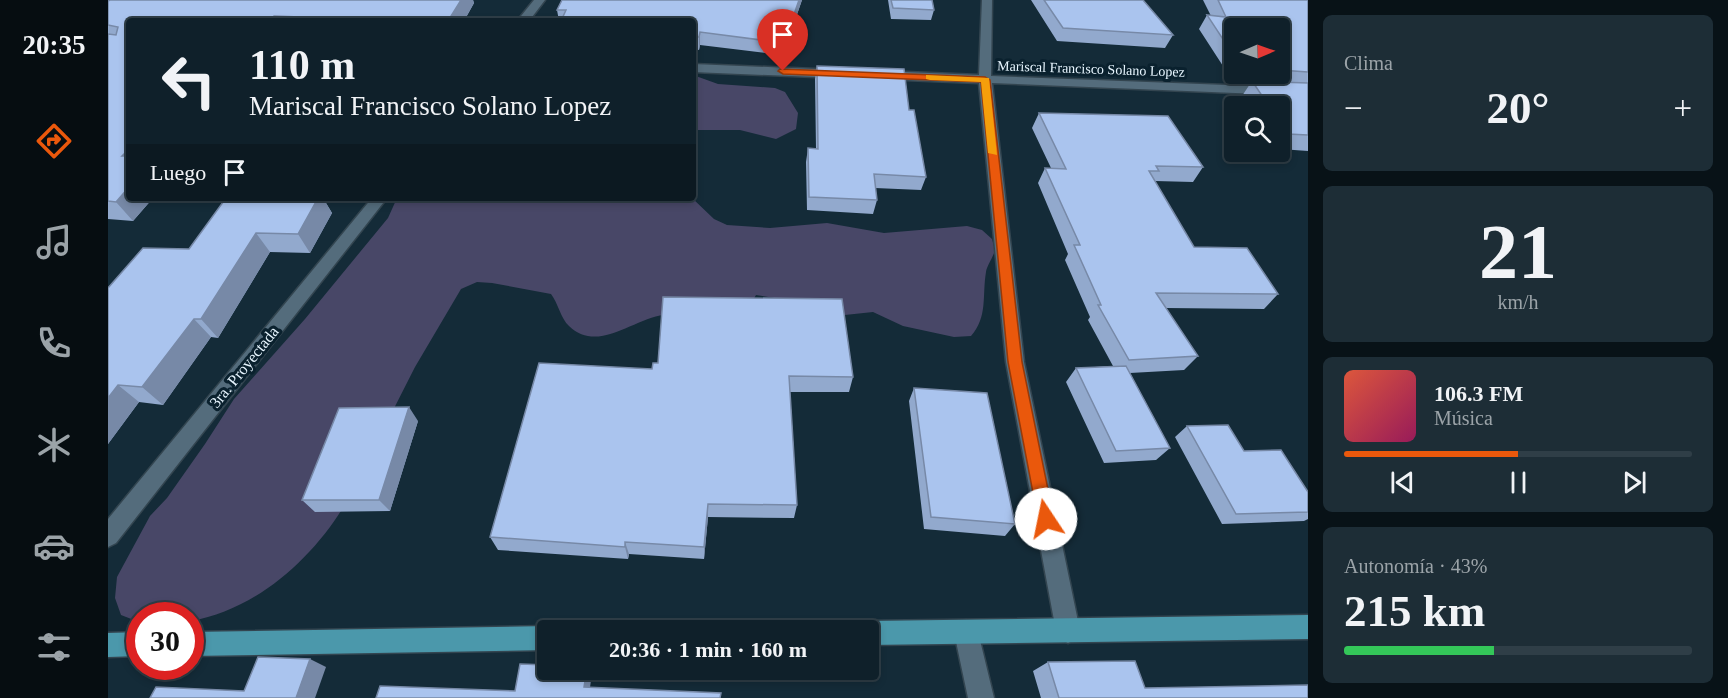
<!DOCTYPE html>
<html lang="es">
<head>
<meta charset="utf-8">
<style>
	body { margin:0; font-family:Georgia,serif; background:#1d2d36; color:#f1f3f6; height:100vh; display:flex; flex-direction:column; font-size:22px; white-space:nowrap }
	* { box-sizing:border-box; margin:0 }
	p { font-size:20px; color:#9ba3a8 }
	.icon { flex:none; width:33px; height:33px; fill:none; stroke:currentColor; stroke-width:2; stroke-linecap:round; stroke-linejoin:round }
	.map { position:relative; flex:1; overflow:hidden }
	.panel { display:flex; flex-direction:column; gap:15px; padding:15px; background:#081217; width:420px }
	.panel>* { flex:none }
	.top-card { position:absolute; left:18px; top:18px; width:570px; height:183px; border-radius:6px; box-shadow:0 3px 9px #0003,0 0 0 2px #2f3e47; background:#0f202a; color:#f1f3f6; overflow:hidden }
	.needle { width:39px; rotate:88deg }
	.controls { position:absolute; left:1116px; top:18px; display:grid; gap:12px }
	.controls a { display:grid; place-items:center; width:66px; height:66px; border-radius:6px; background:#0f202a; box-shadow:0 3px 9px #0003,0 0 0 2px #2f3e47; font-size:30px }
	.speed { position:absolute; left:18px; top:602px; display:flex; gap:12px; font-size:30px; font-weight:700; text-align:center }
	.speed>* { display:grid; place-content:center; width:78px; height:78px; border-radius:50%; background:#0f202a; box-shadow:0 3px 9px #0003,0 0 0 2px #2f3e47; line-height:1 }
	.speed .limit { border:9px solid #d22; background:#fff; color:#111 }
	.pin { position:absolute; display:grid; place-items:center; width:51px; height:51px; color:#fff; margin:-62px -26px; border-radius:50% 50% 50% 0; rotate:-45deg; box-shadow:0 0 6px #0007 }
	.pin .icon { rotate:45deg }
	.me { position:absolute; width:66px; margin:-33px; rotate:349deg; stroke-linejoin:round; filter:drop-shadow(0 0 4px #0008) }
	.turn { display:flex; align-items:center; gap:21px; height:126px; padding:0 24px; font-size:27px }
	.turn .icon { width:78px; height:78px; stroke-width:2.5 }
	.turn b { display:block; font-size:42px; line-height:51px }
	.then { display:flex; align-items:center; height:57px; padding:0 24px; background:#0003; gap:12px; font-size:22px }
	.big { font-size:45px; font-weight:700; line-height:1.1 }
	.panel .widget { flex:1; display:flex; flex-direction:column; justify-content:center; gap:9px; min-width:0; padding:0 21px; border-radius:9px; background:#1d2d36 }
	.panel .dial { align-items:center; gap:0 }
	.dial b { font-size:78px; line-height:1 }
	.song { display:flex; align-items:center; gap:18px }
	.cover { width:72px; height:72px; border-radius:9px; background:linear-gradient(135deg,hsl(10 70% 55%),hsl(330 70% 35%)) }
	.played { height:6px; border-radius:3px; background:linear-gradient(90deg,#ea580c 50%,#2f3e47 50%) }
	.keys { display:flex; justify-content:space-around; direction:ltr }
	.heat { display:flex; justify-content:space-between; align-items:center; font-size:33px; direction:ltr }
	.charge { height:9px; border-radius:4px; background:linear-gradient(90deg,#34c759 43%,#2f3e47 0) }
	.trip { position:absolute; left:429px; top:620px; width:342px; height:60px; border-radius:6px; background:#0f202a; box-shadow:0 3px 9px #0003,0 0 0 2px #2f3e47; font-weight:700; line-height:60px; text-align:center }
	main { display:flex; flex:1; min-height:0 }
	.tabs { display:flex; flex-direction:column; width:108px; justify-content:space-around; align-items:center; background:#060d11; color:#9ba3a8 }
	.tabs .icon { width:42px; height:42px }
	.tabs .active { color:#ea580c }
	.tabs b { font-size:27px; color:#f1f3f6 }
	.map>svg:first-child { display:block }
</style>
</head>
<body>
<main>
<nav class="tabs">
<b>20:35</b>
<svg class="icon active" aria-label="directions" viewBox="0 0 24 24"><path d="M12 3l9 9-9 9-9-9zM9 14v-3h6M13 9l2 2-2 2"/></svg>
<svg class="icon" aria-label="music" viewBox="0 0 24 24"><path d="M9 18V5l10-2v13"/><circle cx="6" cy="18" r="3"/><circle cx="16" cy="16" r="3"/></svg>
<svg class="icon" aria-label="phone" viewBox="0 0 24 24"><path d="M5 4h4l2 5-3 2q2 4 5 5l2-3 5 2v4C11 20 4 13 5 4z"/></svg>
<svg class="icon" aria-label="climate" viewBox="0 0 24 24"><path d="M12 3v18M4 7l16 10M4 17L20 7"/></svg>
<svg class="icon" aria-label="car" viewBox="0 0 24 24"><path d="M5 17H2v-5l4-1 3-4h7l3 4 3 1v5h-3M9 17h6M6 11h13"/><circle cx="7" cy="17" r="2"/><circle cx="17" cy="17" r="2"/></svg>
<svg class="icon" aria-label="filters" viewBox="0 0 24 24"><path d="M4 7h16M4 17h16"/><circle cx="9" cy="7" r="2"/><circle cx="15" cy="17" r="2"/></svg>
</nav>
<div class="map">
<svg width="1200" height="698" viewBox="0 0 1200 698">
	<rect width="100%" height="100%" fill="#142b38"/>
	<path fill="#484767" d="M585 75 610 84 667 88 677 92 690 113 688 129 668 139 632 130H585Z
		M289 198H584L606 219 619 225 662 228 719 223 776 233 859 226 874 230 884 239 887 250C885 258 879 265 878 272 874 296 880 317 863 336L846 337 795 326 765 312 718 317 691 302 648 295 635 318C609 316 582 312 556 315 526 318 490 354 461 326 453 319 450 303 443 294L384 283 369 282 353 289 307 367 239 501C206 558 148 610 83 621L82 615H32L31 622 13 615 7 598 9 577 42 516 59 498 97 444 126 399 197 319 280 218Z"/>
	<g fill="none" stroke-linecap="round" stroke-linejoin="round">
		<defs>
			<path id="minor" d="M426 0H437L421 21H409Z
				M874 0H884L883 76 1200 88V96L884 83 916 362 972 631 968 639 960 643 952 639 948 631 898 362 871 83 773 79 767 75 773 71 871 75Z
				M585 64 731 70 737 74 731 78 585 72Z
				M264 198H279L8 543 0 547V519Z
				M858 620 866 624 870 632 886 698H860L846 632 850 624Z"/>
			<path id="major" d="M1200 615V639L760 645V630H749L752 625 760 621Z
				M440 626 449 630H440V650L82 656V632Z
				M32 632V656L0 657V633Z"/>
		</defs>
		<use href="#minor" stroke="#334550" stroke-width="3"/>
		<use href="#major" stroke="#334550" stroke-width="3"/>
		<use href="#minor" fill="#546c7c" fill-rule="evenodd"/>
		<use href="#major" fill="#4b98ab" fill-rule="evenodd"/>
	</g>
	<path fill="#92a9cd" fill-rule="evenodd" d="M0 0H365L366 3 356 21H21V198H45L25 221 0 219Z
		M694 0 675 55 592 45 591 50 585 49V21H451L449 10Z
		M780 0H824L826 10 823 20 783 19Z
		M923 0H1035L1065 35 1057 48 949 41Z
		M1095 0H1200V151L1172 149V106H1141L1134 96 1142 84 1126 83 1091 29 1099 15 1103 16ZM1126 28H1172V74H1126Z
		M709 66 801 110 818 177 813 190 767 188 769 200 765 214 699 210 698 162 700 148 708 149 707 79Z
		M931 113 1095 167 1085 182 1047 181 1086 247 1170 294 1156 309 1058 308 1090 356 1076 370 1022 373 1062 448 1048 460 996 463 958 382 968 368 1005 366 980 320 982 317 957 260 960 254 930 183 937 168H943L924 128Z
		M118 198H215L224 213 202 253 162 252 110 338 103 337 55 405 31 402 0 444V288L81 249Z
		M550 363 745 377 741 392H682L689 505 686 518 600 517 596 559 521 554 520 559 390 550 382 537Z
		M806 388 907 524 897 536 816 529 801 401Z
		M310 421 282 511 207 512 194 500Z
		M1079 426 1136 451 1200 492V519L1196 521 1114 524 1067 437Z
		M940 662 1037 688 1200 698H933L925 671Z"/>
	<path fill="#7789a7" d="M353 0H365L366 3 356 21H340Z
		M691 0H694L675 55 676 43Z
		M166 16 169 21H162Z
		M592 32V45L591 50V37Z
		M21 149V164L14 156Z
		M21 187V198H45L25 221 8 202Z
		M210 198H215L224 213 202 253 190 234Z
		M148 233 162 252 110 338 93 319Z
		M86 319 103 337 55 405 34 387Z
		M10 385 31 402 0 444V398Z
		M301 407 310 421 282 511 271 500Z
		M600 504V517L596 559V547Z
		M517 542 521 554 520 559 517 547Z
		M202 659 218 667 207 698H188Z
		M479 669H481L484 674 481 694 476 687Z"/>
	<path fill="#aac4ee" stroke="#7789a7" stroke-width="1.5" d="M2 0H353L340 21H270L271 20 166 16 162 21H21V149L14 156H21V187L8 202 0 201V34L8 35 10 27 0 25V1Z
		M454 0H691L676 43 592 32 591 37H585V21H453L458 10H449Z
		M783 0H824L826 10 785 8Z
		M936 0H1035L1065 35 955 28Z
		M1110 0H1200V72L1172 70V28H1126V56L1099 15 1118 17Z
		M709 66 796 69 801 110H806L818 177 766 174 769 200 701 197 700 148 710 149Z
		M1144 81 1200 83V135L1180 134 1172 121V106H1161Z
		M931 113 1060 116 1095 167 1048 166 1051 171H1041L1086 247 1139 248 1170 294 1048 293 1090 356 1021 360 990 305H993L966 245H972L937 168 958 169Z
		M118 198H210L190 234 148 233 93 319H86L34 387 10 385 0 398V288L35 248 81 249Z
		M555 297 734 299 745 377 681 376 689 505 600 504 596 547 517 542V547L382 537 431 363 544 369 545 363H550Z
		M1018 366 1062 448 1008 451 968 368Z
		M806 388 879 393 907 524 823 517Z
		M301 407 271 500H194L231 408Z
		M1120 425 1136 451 1173 450 1200 492V512L1128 514 1079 426Z
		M150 657 202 659 188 698H42L48 687 136 691Z
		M1027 661 1037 688 1200 685V698H951L940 662Z
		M412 664 440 665V669H479L476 687 613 693 612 698H268L272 686 407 691Z"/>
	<path fill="#ea580c" stroke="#983908" stroke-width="1.5" d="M672 69 877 77 882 80 914 362 946 519 944 524 938 526 932 524 930 519 900 362 873 82 675 74 670 71Z"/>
	<path fill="#f59e0b" d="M818 75 881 78 889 155 880 153 873 82 822 80 818 79Z"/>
	<g text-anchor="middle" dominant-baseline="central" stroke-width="6" stroke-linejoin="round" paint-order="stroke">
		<g font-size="14" fill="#e7f5fe" stroke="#0a212e">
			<text transform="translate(983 69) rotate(2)">Mariscal Francisco Solano Lopez</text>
		</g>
		<g font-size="16" fill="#e7f5fe" stroke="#0a212e">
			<text transform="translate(136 367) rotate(-51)">3ra. Proyectada</text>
		</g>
	</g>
</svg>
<div class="controls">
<a><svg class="needle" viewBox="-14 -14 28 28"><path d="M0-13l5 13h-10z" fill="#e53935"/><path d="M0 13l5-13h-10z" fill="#9ba3a8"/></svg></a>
<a><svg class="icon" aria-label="search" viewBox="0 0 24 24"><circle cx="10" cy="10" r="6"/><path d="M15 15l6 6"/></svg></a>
</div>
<div class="speed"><div class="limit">30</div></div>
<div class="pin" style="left:675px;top:71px;background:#d93025"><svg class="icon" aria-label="arrive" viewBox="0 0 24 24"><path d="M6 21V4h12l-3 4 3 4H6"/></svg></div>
<svg class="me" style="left:938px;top:519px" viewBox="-20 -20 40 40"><circle r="19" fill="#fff"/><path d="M0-13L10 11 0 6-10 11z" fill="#ea580c"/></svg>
<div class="trip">20:36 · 1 min · 160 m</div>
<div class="top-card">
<div class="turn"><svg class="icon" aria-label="left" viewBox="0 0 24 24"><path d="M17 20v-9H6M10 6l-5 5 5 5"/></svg><div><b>110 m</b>Mariscal Francisco Solano Lopez</div></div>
<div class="then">Luego<svg class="icon" aria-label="arrive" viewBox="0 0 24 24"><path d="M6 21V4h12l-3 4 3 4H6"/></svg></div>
</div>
</div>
<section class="panel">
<div class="widget"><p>Clima</p>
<div class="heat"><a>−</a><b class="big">20°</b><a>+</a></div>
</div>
<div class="widget dial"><b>21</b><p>km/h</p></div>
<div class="widget">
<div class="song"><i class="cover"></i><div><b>106.3 FM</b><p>Música</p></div></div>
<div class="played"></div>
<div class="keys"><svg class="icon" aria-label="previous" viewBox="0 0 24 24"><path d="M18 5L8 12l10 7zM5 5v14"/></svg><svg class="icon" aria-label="pause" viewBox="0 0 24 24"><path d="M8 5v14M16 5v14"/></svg><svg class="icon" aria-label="next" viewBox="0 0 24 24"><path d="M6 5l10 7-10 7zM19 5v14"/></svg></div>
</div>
<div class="widget"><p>Autonomía · 43%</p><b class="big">215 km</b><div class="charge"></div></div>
</section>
</main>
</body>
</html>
